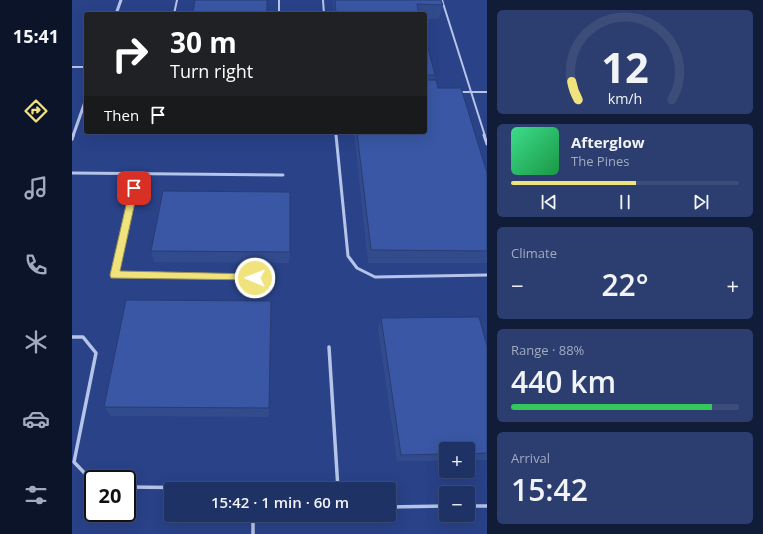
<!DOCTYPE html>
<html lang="en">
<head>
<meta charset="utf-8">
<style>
	body { margin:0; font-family:"Open Sans",sans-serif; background:#2c3e6f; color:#f1f3f6; height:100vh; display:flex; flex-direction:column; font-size:15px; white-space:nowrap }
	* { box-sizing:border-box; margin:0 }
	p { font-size:13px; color:#a1aabf }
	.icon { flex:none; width:22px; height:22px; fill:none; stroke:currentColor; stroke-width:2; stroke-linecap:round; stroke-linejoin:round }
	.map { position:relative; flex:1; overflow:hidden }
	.panel { display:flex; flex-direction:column; gap:10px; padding:10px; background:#111c38; width:276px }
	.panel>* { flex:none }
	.guide { position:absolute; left:12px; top:12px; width:343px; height:122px; border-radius:4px; box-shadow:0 4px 16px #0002,0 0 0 1px #3c4d7a; background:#202124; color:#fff; overflow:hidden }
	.fabs { position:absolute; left:367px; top:442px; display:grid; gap:8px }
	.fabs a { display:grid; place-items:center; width:36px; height:36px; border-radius:4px; background:#1f3266; box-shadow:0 4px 16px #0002,0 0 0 1px #3c4d7a; font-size:20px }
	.speed { position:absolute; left:12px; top:470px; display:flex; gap:8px; font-size:20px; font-weight:700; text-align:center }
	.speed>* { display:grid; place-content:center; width:52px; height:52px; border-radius:50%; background:#1f3266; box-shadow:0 4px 16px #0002,0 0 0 1px #3c4d7a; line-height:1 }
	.speed .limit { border:2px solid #111; border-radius:6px; background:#fff; color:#111 }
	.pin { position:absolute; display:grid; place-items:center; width:34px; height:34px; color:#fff; margin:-17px; border-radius:8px; box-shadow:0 2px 6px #0006 }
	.me { position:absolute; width:44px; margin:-22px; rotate:271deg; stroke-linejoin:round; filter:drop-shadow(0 0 3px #0008) }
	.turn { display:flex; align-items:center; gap:14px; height:84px; padding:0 20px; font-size:18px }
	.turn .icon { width:52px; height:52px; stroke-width:2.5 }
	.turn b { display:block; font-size:28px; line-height:34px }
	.then { display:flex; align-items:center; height:38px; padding:0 20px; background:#0003; gap:8px; font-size:15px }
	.big { font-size:30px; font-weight:600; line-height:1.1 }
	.panel .widget { flex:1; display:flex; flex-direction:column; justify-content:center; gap:6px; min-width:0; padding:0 14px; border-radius:6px; background:#2c3e6f }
	.panel .dial { align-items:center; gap:0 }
	.dial svg { height:104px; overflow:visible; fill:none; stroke:#3c4d7a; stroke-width:7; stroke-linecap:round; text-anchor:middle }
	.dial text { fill:#f1f3f6; stroke:none }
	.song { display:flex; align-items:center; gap:12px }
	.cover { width:48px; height:48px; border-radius:6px; background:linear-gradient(135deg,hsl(150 70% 55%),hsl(140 70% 35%)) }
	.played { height:4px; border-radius:2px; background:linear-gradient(90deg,#f0e27c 55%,#3c4d7a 55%) }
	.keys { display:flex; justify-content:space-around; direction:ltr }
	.heat { display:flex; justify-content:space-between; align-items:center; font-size:22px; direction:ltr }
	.charge { height:6px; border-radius:3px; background:linear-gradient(90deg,#34c759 88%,#3c4d7a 0) }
	.trip { position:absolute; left:92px; top:482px; width:232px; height:40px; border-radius:4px; background:#1f3266; box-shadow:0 4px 16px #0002,0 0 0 1px #3c4d7a; font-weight:600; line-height:40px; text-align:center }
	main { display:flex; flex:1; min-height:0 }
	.menu { display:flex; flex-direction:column; width:72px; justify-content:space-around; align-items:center; background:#0c1429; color:#a1aabf }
	.menu .icon { width:28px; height:28px }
	.menu .active { color:#f0e27c }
	.menu b { font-size:18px; color:#f1f3f6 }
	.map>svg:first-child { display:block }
</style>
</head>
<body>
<main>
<nav class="menu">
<b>15:41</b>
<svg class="icon active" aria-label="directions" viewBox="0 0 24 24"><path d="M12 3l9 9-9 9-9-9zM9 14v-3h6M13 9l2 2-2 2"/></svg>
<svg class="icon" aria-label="music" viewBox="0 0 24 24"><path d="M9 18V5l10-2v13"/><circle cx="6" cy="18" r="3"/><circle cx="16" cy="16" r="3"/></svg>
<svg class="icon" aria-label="phone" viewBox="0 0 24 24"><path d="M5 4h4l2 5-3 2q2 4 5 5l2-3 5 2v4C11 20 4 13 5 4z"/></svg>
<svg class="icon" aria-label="climate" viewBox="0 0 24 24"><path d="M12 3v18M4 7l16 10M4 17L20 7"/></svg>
<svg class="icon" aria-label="car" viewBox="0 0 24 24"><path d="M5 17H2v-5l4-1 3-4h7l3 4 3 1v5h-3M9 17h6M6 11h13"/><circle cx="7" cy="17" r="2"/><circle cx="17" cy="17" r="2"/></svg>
<svg class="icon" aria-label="filters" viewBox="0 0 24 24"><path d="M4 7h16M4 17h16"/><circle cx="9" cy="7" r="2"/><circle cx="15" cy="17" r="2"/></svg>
</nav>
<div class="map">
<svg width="415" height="534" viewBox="0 0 415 534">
	<rect width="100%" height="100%" fill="#294288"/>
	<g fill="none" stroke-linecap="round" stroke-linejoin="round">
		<path stroke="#b5c4e8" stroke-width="2" d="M207 0V14
			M251 0 252 14
			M370 0 413 136
			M102 14 105 0
			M0 67H14
			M387 92H415
			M264 132V136"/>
		<path stroke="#b5c4e8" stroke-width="3" d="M264 135 276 256 285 268 303 277 415 275
			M412 135 415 144
			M0 173 211 175
			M65 173 42 275 183 278"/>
		<path stroke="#b5c4e8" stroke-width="3.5" d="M0 337H11L24 353 2 462 21 482
			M257 347 266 489
			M55 487 226 489
			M396 506H415
			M317 507 374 506
			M181 515V534"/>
		<path stroke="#b5c4e8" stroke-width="3" d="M44 14 49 0
			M1 136 14 99"/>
		<path stroke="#b5c4e8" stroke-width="3.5" d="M0 139 1 135"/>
	</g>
	<path fill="#314b8d" d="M261 0H369L371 5 367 19H353V14H262Z
		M353 37 363 75 362 80 415 173V263H296L282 132H353Z
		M79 251 218 252 217 263 82 262Z
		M199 301V312L197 417 39 416 32 407Z
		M309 318 415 346V460H396V449H374V461H325L306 328Z"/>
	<path fill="#283d73" d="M195 0H196L195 14Z
		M199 301V312L197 417V408Z"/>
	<path fill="#3957a4" stroke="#283d73" d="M123 0H195V14H121Z
		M263 0H369L371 5 345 4 347 14H264Z
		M353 37 363 75H356L354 78 356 80H364L366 88H389L415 173V251L299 250 285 132H353Z
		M91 191 218 192V252L79 251Z
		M54 300 199 301 197 408 32 407Z
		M407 317 415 346V453L396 454V449H374V454L329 455 309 318Z"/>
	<path fill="#f0e27c" stroke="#9c9351" d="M62 185 66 188 48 271 183 274 186 275 188 278 186 280 39 278 38 275 58 188Z"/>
</svg>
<div class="fabs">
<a>+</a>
<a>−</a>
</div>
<div class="speed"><div class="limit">20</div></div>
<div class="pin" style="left:62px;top:188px;background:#d93025"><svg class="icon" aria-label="arrive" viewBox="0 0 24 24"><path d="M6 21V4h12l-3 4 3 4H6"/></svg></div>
<svg class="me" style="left:183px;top:278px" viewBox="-20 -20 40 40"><circle r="17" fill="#f0e27c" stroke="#fff" stroke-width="3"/><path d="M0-11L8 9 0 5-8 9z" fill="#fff"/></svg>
<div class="trip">15:42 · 1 min · 60 m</div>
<div class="guide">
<div class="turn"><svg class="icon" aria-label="right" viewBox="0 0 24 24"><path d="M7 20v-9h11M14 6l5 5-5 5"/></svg><div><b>30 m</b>Turn right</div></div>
<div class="then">Then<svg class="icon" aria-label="arrive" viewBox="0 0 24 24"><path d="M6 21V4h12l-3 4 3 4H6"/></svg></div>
</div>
</div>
<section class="panel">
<div class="widget dial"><svg viewBox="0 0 100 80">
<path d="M14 69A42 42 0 1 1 86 69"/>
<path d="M14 69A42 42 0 0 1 9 55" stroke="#f0e27c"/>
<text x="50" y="56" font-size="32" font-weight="700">12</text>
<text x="50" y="72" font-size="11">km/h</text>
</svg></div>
<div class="widget">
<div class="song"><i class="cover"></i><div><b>Afterglow</b><p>The Pines</p></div></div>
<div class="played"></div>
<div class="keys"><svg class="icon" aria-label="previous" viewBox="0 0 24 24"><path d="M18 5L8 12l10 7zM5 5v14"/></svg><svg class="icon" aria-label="pause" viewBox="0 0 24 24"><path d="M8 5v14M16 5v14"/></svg><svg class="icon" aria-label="next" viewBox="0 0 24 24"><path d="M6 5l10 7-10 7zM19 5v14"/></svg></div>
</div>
<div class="widget"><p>Climate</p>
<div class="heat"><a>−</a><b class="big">22°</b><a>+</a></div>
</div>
<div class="widget"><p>Range · 88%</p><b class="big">440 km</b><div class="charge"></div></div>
<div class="widget"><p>Arrival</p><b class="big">15:42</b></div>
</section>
</main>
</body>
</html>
